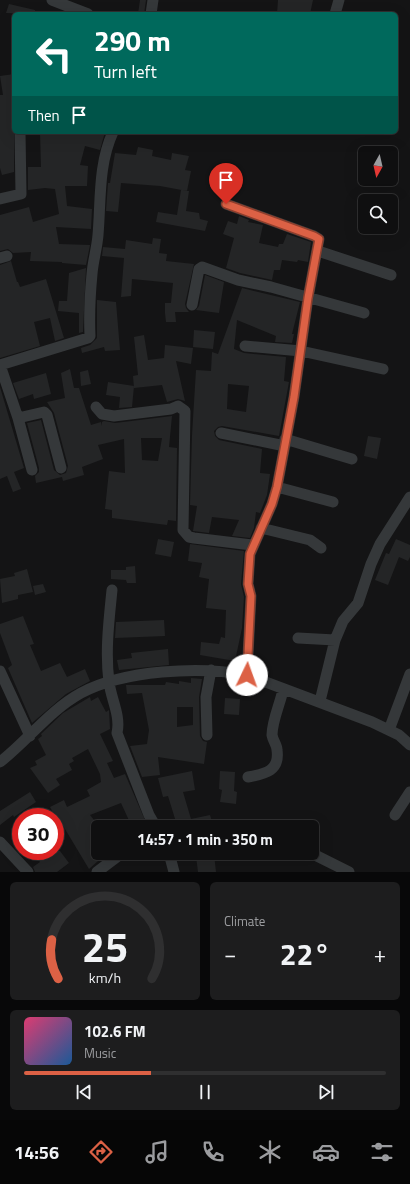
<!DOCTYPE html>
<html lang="en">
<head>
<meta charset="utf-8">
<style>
	body { margin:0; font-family:"Titillium Web",sans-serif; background:#1d1d1e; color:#f1f3f6; height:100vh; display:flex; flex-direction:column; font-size:15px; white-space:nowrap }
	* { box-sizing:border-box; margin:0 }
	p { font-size:13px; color:#9b9c9f }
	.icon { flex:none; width:22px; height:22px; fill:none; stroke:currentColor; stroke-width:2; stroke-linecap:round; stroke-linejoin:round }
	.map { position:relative; height:872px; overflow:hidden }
	.details { display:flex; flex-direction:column; gap:10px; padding:10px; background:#080809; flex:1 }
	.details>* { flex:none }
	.hud { position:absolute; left:12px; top:12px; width:386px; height:122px; border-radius:6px; box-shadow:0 4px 16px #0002,0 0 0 1px #2f2f30; background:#00695c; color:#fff; overflow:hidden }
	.needle { width:26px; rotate:188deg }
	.buttons { position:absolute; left:358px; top:146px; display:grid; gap:8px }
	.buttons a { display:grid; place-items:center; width:40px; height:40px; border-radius:6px; background:#0f0f10; box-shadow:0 4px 16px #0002,0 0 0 1px #2f2f30; font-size:20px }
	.speed { position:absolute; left:12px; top:808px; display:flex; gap:8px; font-size:20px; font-weight:700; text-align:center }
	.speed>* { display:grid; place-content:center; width:52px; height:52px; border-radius:50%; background:#0f0f10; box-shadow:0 4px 16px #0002,0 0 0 1px #2f2f30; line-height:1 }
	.speed .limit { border:6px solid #d22; background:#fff; color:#111 }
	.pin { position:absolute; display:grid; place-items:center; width:34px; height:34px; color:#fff; margin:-41px -17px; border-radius:50% 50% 50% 0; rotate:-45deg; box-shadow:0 0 4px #0007 }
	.pin .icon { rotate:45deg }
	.me { position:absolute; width:44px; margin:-22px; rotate:3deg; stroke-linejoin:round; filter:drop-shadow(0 0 3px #0008) }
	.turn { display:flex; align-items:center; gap:14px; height:84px; padding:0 16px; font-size:18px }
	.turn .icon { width:52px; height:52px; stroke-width:2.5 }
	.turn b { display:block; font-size:28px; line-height:34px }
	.then { display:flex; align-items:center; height:38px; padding:0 16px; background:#0003; gap:8px; font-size:15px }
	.big { font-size:30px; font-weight:700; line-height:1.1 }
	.details .tile { flex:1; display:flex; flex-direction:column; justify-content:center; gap:6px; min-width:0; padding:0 14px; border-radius:6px; background:#1d1d1e }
	.details .dial { align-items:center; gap:0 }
	.dial svg { height:104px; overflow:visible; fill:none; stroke:#2f2f30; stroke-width:7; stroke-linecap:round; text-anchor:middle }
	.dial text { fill:#f1f3f6; stroke:none }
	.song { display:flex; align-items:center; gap:12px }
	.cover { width:48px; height:48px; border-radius:6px; background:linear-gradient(135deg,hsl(340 70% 55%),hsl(210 70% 35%)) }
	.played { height:4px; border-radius:2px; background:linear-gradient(90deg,#dc6145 35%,#2f2f30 35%) }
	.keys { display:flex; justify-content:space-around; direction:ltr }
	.heat { display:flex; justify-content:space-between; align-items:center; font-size:22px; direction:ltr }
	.details .tiles { flex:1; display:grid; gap:10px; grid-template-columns:1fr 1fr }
	.tile:last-child { grid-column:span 2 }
	.trip { position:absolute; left:91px; top:820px; width:228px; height:40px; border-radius:6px; background:#0f0f10; box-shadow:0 4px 16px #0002,0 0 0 1px #2f2f30; font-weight:700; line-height:40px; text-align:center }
	.dock { display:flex; height:64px; justify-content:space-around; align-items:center; background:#060606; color:#9b9c9f }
	.dock .icon { width:28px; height:28px }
	.dock .active { color:#dc6145 }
	.dock b { font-size:18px; color:#f1f3f6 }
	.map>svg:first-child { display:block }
</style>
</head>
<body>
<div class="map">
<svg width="410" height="872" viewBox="0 0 410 872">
	<rect width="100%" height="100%" fill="#141415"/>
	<path fill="#242526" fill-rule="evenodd" d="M140 0H146L144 14H138Z
		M278 0H313L310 14H277Z
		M9 4 35 10V14L6 13Z
		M14 74V100H12L14 119V172L2 175 0 168V95H3L0 76Z
		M40 132H105L100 150 85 146 80 165 88 166 87 186H65L67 206 92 209 91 229 56 227 59 244 90 245 86 265 62 263V262L30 261 31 252 13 253 8 249 0 251V215L29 207 33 222 59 214 55 189 45 188 28 190V167H41Z
		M138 147 153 150 152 156 171 160 172 153 189 156 185 170 191 171 187 191 160 186 121 183 118 212 106 211 108 183H110L115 153 136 155Z
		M181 190 189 191 186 211 199 213 200 219 208 221 205 231 156 222 158 212 177 215Z
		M239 216 249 220 248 222 263 225 259 243 278 247 279 244H283L287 234 311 242 308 262 298 260 297 262 282 260 280 270H274L272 280 240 273 226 268 234 238 223 234 228 221 237 224Z
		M153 238 161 239 159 253 167 254 166 261 194 264 185 304 186 308 189 312H175L176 322H166L165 313V303H171L173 283 132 279 131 296 121 297 124 258 102 256 103 247 125 249 126 240 152 244Z
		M11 261 17 282H18L20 287 46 279 64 338 55 341 50 318 34 322 40 346 0 358V265Z
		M86 268 83 332 79 333V313L58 311 59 301H67L69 273Z
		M205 275 224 282 219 313 196 310 199 306Z
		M242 288 300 302 292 334H294L292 343 275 342 276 336 237 320 234 349 244 353 286 357 284 381 289 382 279 436 222 426 218 427 214 431 215 436 219 440 262 449 260 473 270 474 267 495 260 513 256 512 254 528 250 538 232 536 239 520 212 517 209 533 193 531 197 506 190 505 192 435 196 370 211 371 212 352 218 354ZM228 384 249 386 246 412 227 409Z
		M97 300 116 302 120 350 105 351 104 347 82 353 81 348 90 345 97 338Z
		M194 330 215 332 213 349 193 347Z
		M144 335 148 360 164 358 165 345 193 348 191 364 176 361 185 401 178 399 167 402 162 385 134 388 133 376 138 375 134 337Z
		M70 369 74 388H79L91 425 101 422 102 426V422L104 421 115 423 172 416 169 447 177 448 176 521 168 520 167 525 112 518V510L105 509 109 471 125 473 124 439 98 445 103 459 82 467 84 475 63 481 62 477 36 483 35 476 39 472V468L27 423 41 420 54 470 60 475 66 473 68 466 54 413 47 402 65 398 61 373ZM141 438H162L158 461 142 460Z
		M88 370 91 384 81 386 80 372Z
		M46 373 51 394 34 399 33 394 19 399 13 383Z
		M108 382 134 386 132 407 119 408 120 397 106 395Z
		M0 387 24 468 14 472 21 489 13 492 7 476 0 479Z
		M368 436 381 438 377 459 364 456Z
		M158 539 174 542 171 557 155 554Z
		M396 539 410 545V557L408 561 399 557 388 585 375 580 386 553 389 554Z
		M190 544 244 551 241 584 244 597 242 628 235 661 200 655 201 642 219 644 221 637 225 638 226 610 206 608 209 579 199 577 202 563 188 561Z
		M135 566 136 583H127L126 580 111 579V570H126V567Z
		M27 569 33 592 18 595V599L2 603 0 579 15 576 14 573Z
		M43 584 46 592 35 595 33 586Z
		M23 616 34 644 30 645 41 671 60 663 67 677 85 669 90 681 66 694 32 723 8 668 12 665 0 633V624Z
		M164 620 165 636 115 638 116 622Z
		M168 649 169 665 119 670 117 660 132 658 131 653Z
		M191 678 202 679 199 697 200 736 203 741 207 742 204 764 158 757 160 775 142 777 130 746 147 744 149 730 142 693 127 694 126 685H165L166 682 179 684V681L191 683ZM177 707H193V725L177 727Z
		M90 697 91 701 98 697 106 712 109 710 110 729 100 734 113 761 107 763 114 778 125 774 148 827H132L121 803 90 815 98 825V853H107L89 869 62 824 60 825 50 807 64 800 67 807 90 796 87 790 101 782 100 774 88 749 72 758 74 761 69 764 72 770 56 779 60 785 48 793 30 768 37 765 35 761 46 755 38 739 42 736 41 734 63 713Z
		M225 698 240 699 239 715 224 714Z
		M192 771 195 790 183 792 191 819 210 815 213 825 204 827H172V823L176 822 168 796 163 797 158 778Z
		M220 771 235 772 234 791 237 792 236 804 220 802 222 790 219 789Z
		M30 792 36 802 14 817 13 815 0 825V811Z
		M31 851H60L69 863 57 872H35L33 867 40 862Z
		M214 854 216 872H198L196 856Z"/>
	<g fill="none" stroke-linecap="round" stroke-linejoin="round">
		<path stroke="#35383a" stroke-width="11" d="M52 0 88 14
			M151 14 153 0
			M335 14 339 0
			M0 199 21 194 20 132
			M226 204 314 236 319 239 308 298 294 397 277 487 272 504 250 554 248 584 251 596 247 675
			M318 251 391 275
			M0 258 7 256
			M192 305 199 269 202 267 238 280 271 287 364 313
			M245 346 301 351 383 369
			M0 365 88 338 90 336C89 315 90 295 92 274 93 261 97 248 98 235 101 200 98 165 113 132
			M0 365 18 418 32 470
			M96 407 102 414 114 416 171 409 178 406 185 411 183 530 189 537 194 538 252 545
			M18 418 44 412 47 415 61 468
			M221 433 285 446
			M285 439 352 459
			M277 487 333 502
			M261 528 310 540 321 548
			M112 590C109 620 105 652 109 682 111 699 121 716 117 733L149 815 156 827
			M298 638 335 640
			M0 671 30 736
			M320 701 335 640 343 621 358 603 371 564 380 544 410 497
			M389 730 410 674
			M207 735 206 697 211 670
			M0 762C27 741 50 710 81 693 124 670 199 666 247 675L372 722 399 735 410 745
			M248 777C265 774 280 771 277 750 277 745 273 741 272 735 272 721 280 704 283 690
			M395 815 410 792
			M0 842 28 872
			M169 853 174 872
			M311 853 349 872
			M97 872 122 853"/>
	</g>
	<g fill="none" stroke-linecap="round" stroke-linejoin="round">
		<defs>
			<path id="route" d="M226 204 314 236 319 239 308 298 294 397 277 487 272 504 250 554 248 584 251 596 247 675"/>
		</defs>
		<use href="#route" stroke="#8f3f2d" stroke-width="10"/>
		<use href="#route" stroke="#dc6145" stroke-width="7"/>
	</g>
</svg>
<div class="buttons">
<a><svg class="needle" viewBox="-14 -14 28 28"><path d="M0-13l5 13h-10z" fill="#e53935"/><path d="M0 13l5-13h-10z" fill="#9b9c9f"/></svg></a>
<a><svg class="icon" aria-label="search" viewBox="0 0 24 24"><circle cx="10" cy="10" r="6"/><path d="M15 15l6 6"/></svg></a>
</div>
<div class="speed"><div class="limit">30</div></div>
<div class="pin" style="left:226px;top:204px;background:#d93025"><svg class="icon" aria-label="arrive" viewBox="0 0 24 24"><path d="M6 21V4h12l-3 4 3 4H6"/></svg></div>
<svg class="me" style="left:247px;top:675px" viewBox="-20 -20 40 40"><circle r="19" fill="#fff"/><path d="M0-13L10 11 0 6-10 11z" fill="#dc6145"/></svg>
<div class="trip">14:57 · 1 min · 350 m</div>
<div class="hud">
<div class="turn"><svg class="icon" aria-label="left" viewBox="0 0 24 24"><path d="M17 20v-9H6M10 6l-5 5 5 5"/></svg><div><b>290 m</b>Turn left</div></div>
<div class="then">Then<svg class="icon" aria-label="arrive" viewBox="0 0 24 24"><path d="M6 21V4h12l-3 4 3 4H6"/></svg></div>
</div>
</div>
<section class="details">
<div class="tiles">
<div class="tile dial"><svg viewBox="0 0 100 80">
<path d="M14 69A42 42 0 1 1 86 69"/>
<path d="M14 69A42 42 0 0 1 9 39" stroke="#dc6145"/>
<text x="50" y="56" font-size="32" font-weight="700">25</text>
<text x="50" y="72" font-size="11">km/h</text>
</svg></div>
<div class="tile"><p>Climate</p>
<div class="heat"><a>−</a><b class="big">22°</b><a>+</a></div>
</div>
<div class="tile">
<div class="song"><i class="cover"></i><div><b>102.6 FM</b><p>Music</p></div></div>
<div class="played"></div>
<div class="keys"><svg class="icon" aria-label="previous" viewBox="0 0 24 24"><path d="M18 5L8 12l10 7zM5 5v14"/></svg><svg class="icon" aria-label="pause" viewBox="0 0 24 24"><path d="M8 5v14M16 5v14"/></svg><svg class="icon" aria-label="next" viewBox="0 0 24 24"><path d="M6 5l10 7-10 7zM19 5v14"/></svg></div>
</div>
</div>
</section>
<nav class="dock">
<b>14:56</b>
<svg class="icon active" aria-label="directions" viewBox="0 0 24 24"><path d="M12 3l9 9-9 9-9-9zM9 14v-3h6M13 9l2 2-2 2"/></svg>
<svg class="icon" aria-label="music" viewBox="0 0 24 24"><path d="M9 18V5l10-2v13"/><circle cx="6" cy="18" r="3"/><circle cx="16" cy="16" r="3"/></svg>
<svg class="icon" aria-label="phone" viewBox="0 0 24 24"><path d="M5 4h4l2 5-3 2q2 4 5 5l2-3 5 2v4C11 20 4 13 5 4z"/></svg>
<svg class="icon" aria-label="climate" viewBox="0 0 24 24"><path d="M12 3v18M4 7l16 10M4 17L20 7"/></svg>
<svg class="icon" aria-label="car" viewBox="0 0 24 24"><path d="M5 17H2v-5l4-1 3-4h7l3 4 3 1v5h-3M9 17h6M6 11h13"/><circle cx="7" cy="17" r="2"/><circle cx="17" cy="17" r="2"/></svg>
<svg class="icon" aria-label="filters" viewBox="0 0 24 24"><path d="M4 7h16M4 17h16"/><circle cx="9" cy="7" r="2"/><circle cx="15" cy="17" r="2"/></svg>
</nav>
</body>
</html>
